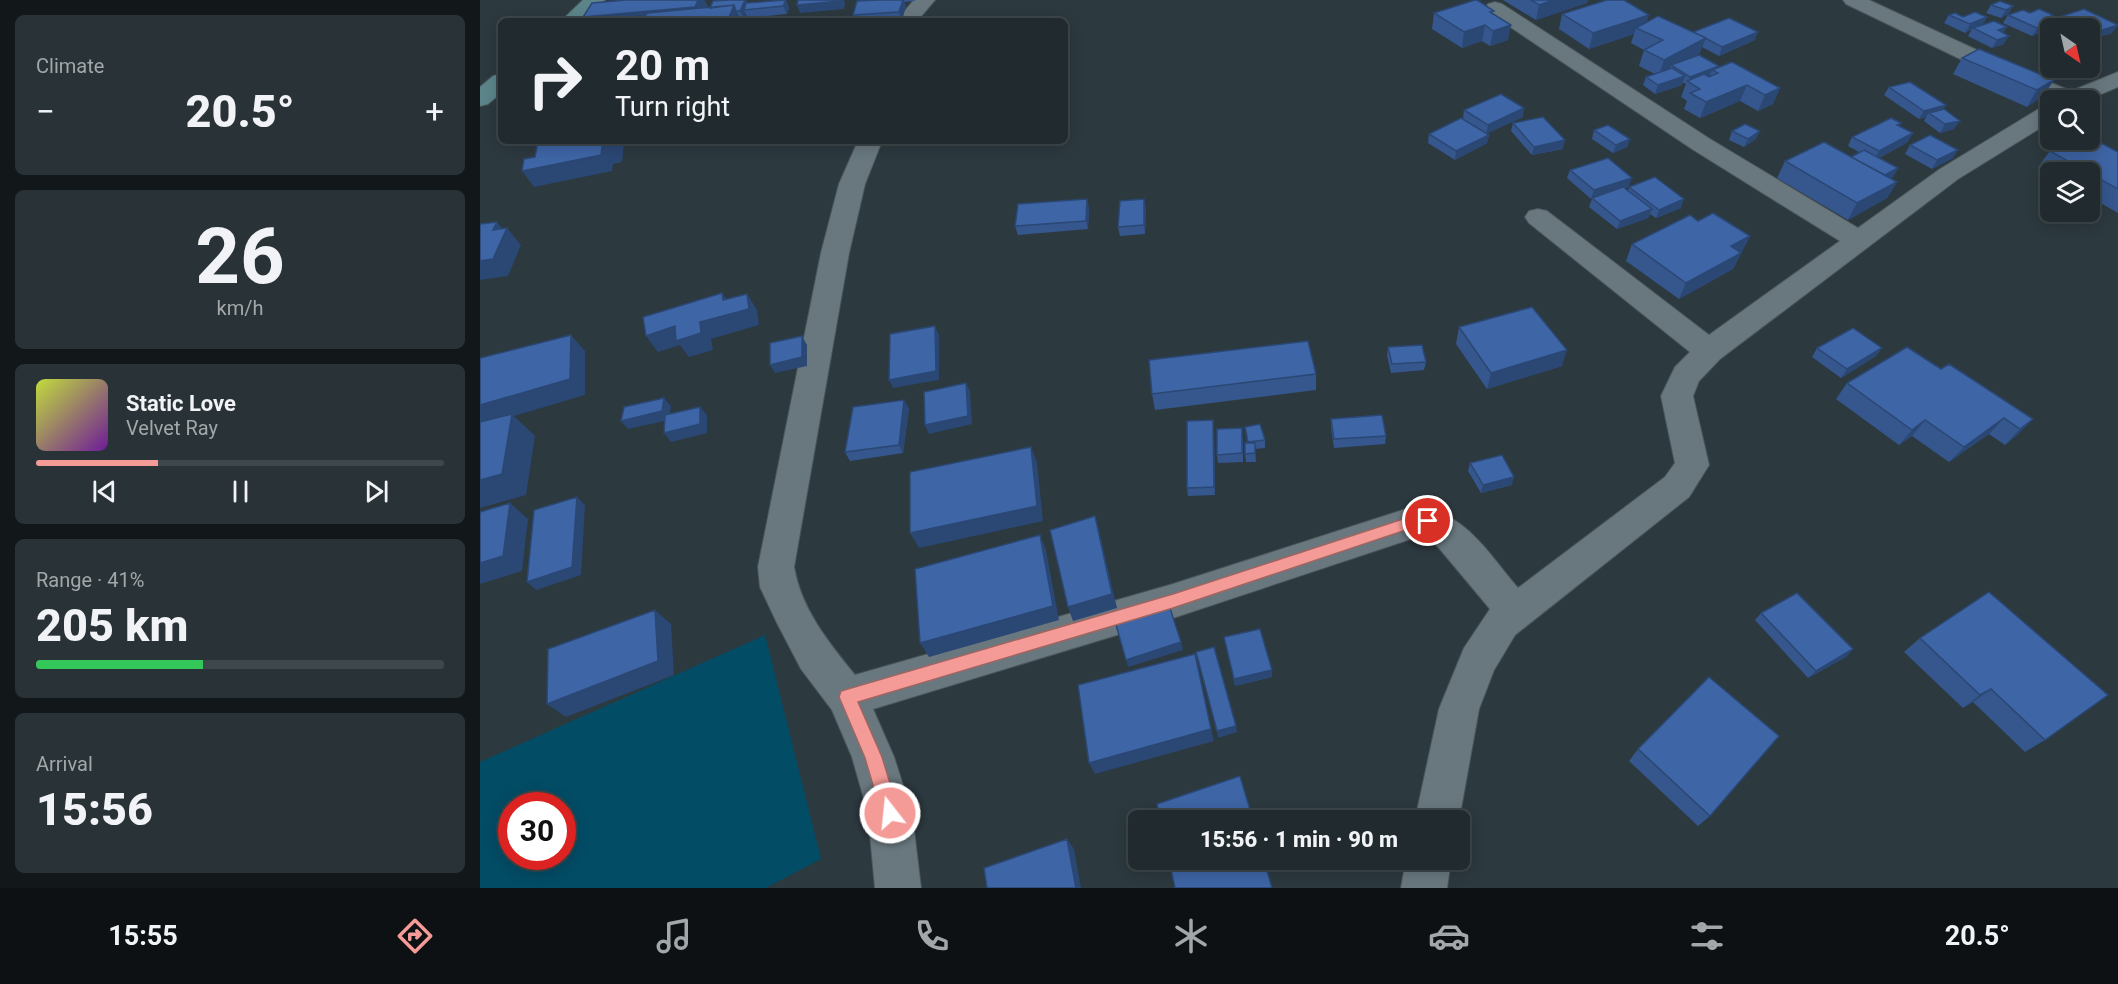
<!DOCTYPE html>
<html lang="en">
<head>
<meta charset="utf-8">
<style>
	body { margin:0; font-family:Roboto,sans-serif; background:#293337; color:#f1f3f6; height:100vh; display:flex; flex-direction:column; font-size:22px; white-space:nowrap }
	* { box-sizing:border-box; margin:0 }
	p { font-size:20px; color:#a2a7aa }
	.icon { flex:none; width:33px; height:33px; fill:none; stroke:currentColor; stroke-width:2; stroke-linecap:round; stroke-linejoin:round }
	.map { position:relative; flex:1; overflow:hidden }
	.panel { display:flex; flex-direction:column; gap:15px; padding:15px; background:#12181a; width:480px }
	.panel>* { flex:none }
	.banner { position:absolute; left:18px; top:18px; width:570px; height:126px; border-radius:9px; box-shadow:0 3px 15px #0003,0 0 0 2px #3e474b; background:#212b2f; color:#f1f3f6; overflow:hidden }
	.needle { width:39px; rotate:146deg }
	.fabs { position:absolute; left:1560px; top:18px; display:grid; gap:12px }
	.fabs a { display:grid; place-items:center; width:60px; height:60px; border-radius:9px; background:#212b2f; box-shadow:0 3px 15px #0003,0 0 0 2px #3e474b; font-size:30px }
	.speed { position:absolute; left:18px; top:792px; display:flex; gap:12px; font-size:30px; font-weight:700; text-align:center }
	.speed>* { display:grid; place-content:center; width:78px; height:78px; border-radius:50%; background:#212b2f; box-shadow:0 3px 15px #0003,0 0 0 2px #3e474b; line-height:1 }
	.speed .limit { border:9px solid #d22; background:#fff; color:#111 }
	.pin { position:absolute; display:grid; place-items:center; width:51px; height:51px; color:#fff; margin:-26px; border:3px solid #fff; border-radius:50%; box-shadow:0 2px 6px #0007 }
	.me { position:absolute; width:66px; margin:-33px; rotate:344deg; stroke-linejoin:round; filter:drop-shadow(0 0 4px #0008) }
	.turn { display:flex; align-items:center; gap:21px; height:126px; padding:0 18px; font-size:27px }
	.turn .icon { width:78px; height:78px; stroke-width:2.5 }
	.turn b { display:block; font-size:42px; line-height:51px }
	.big { font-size:45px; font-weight:800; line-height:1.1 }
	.panel .tile { flex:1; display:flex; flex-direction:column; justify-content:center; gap:9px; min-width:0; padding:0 21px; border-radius:9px; background:#293337 }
	.panel .dial { align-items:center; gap:0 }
	.dial b { font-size:78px; line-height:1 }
	.song { display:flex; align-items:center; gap:18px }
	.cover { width:72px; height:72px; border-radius:9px; background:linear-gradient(135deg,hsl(70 70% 55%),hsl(280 70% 35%)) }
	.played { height:6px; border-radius:3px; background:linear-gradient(90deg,#f59b97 30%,#3e474b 30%) }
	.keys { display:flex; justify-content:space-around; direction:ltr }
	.heat { display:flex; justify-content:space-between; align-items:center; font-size:33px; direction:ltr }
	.charge { height:9px; border-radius:4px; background:linear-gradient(90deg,#34c759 41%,#3e474b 0) }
	.trip { position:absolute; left:648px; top:810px; width:342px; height:60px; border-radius:9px; background:#212b2f; box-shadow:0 3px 15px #0003,0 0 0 2px #3e474b; font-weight:800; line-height:60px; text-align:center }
	.menu { display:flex; height:96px; justify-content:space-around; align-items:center; background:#0d1113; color:#a2a7aa }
	.menu .icon { width:42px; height:42px }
	.menu .current { color:#f59b97 }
	.menu b { font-size:27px; color:#f1f3f6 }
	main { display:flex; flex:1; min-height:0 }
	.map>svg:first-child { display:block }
</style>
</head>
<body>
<main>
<section class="panel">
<div class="tile"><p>Climate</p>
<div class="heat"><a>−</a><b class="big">20.5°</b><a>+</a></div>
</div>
<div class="tile dial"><b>26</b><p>km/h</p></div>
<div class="tile">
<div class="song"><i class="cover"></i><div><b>Static Love</b><p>Velvet Ray</p></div></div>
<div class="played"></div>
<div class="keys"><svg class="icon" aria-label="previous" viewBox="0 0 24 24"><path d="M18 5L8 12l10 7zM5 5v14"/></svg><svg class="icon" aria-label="pause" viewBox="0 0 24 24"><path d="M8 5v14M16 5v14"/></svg><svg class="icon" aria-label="next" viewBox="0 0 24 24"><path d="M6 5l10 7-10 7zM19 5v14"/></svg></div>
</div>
<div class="tile"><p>Range · 41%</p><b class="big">205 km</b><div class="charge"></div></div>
<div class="tile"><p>Arrival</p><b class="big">15:56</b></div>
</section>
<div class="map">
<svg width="1638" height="888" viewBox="0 0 1638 888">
	<rect width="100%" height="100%" fill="#2c393f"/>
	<path fill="#034c65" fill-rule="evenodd" d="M285 635 341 859 286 888H0V762ZM32 806H82V856H32Z"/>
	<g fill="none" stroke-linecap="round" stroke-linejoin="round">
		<defs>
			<path id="street" d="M434 0H455L437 21H416Z
				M1363 0H1389L1540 70 1591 91 1638 72V87L1607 100H1575L1524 80 1366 4Z
				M1015 2 1022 4 1230 139 1378 228 1460 169 1562 107 1570 105V122L1478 179 1240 359 1219 381 1213 396 1229 465 1209 497 1035 635 1014 670 999 709 979 820H935L959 709 984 648 1010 609 959 548 947 537 934 538 693 618 393 709 414 757 432 813 441 888H395L388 813 372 757 352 710 321 669 297 623 280 587 278 567 341 253 359 184 378 141H402L385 184 369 253 314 567C321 609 349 643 375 675L693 584 926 509C980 503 1006 551 1038 588L1185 477 1195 463 1181 396 1195 367 1210 352 1049 223 1045 217 1049 211 1058 209 1067 211 1229 335 1360 241 1212 149 1008 12 1005 8 1008 4Z
				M926 860H971L967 888H921Z"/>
			<path id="secondary" d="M103 0H125L103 21H81Z
				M21 74V93L8 104 0 106V87L13 76Z"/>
		</defs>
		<use href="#street" stroke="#4c575c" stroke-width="2"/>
		<use href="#secondary" stroke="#4c575c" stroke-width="2"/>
		<use href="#street" fill="#69787f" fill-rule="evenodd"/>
		<use href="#secondary" fill="#5b858a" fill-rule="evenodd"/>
	</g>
	<path fill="#35578e" d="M146 0H224L228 8 306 0 309 8 307 14 267 18 266 14 264 19H260L261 21H106L103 17Z
		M391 0H435V1L424 2 426 6 422 20 375 21 373 15Z
		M1023 0H1108L1107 3 1056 20Z
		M1511 5 1533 6 1528 14 1521 18 1506 13Z
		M954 13 1014 14 1028 40 1010 46 1002 41 982 48 952 29Z
		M1082 14 1167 22 1213 32 1275 40 1239 56 1222 47 1220 53 1215 56 1239 66 1238 68 1300 88 1293 104 1278 111 1260 101 1220 118 1204 109 1207 101 1201 97 1206 84 1202 82V85L1175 94 1163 85 1166 77 1175 74 1159 66 1164 50 1151 43 1154 34 1109 49 1079 29Z
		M1469 15 1503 25 1523 33 1524 44 1512 48 1488 36 1492 29 1485 33 1464 23Z
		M1528 15 1571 21 1573 19 1632 33 1610 40V28H1571L1568 27 1566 30 1552 36 1523 23Z
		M1482 58 1574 80 1563 96 1547 107 1473 74Z
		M1409 87 1464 110 1474 129 1460 133 1444 121 1446 117 1439 119 1404 95Z
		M984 110 1043 117 1007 133 1009 135 1007 143 975 160 948 143 949 134 983 119Z
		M1033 123 1083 149 1052 155 1031 131Z
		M1421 123 1419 126 1428 142 1399 158 1418 168 1413 177 1410 178 1417 182 1407 198 1368 220 1297 178 1305 161 1371 157 1379 152 1368 146 1372 137Z
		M1114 130 1150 139 1147 147 1133 153 1112 139Z
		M1252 131 1276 139 1264 147 1249 140Z
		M1430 145 1473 158 1452 169 1425 154Z
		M1570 151 1638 152V213L1610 197V172H1570V174L1558 167Z
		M1090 170 1149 186 1145 188 1148 191 1149 187 1201 208 1176 218 1170 214 1168 218 1137 229 1109 207 1112 199H1111L1087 178Z
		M609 207 608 229 538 235 535 226Z
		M666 208 665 234 640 236 638 227Z
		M1218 221 1270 236 1253 269 1199 299 1146 261 1152 244Z
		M979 327 1082 366 1007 389 976 344Z
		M908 347 946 362 944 370 911 373 907 355Z
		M1337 348H1402L1396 356 1361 378 1332 357Z
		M1461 369 1553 419 1537 435 1525 445 1509 434 1469 462 1432 436 1419 445 1356 399 1367 383Z
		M836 374V390L675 410 672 394Z
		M429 408 423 453 370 461 365 452Z
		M851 419 906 436 905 444 854 448 851 428Z
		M765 427 785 440V448L775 449 776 462H766L765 454 767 443Z
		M734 428 735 495 708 496 707 488Z
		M763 437V462L738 463 737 455Z
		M990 463 1032 485 1001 493 988 471Z
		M1509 592 1565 740 1545 752 1493 702 1483 708 1424 652 1440 638Z
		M1281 613 1373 649 1366 657 1328 678 1275 620Z
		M744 637 792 670V677L755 686Z
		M1158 749 1230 816 1218 826 1149 761Z"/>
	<path fill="#2b4774" d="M218 0H224L229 8 223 21H106L103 17Z
		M265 0H266L270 7 264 10 266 14 264 19 260 11Z
		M306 0 309 8 307 14 303 6Z
		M361 0H364L365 3 364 9 320 13 317 5Z
		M423 0H424L426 6 422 20 419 12Z
		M1074 0H1108L1107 3 1056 20 1059 5Z
		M254 5 261 21H248V20Z
		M1533 6 1528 14 1521 18 1526 10Z
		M1169 15 1165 30 1156 28 1154 34 1109 49 1113 33Z
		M1573 15 1568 23 1572 22 1566 30 1552 36 1565 19Z
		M1507 17 1503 25 1493 28 1492 29 1485 33 1490 24Z
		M1005 25 1002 41 982 48 984 32Z
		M1031 25 1028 40 1010 46 1013 31Z
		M1638 25 1632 33 1610 40V34Z
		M1527 27 1522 35 1513 38 1518 30Z
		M1278 32 1275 40 1239 56 1242 47Z
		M1529 36 1524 44 1512 48 1517 40Z
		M1226 38 1220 53 1194 67 1191 65 1189 70 1179 76 1184 60Z
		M1618 51 1612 59 1610 60V54Z
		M1239 66 1236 72 1232 70 1230 76 1208 83 1210 77Z
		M1205 76 1202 85 1175 94 1178 85Z
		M1574 80 1563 96 1547 107 1557 90Z
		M1267 85 1260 101 1220 118 1226 102Z
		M1300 88 1293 104 1278 111 1285 95Z
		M1466 105 1461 114 1449 113 1446 117 1439 119 1444 111Z
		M1044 108 1043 117 1006 134 1008 125Z
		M1480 121 1474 129 1460 133 1465 124Z
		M1280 131 1276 139 1264 147 1268 139Z
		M1433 133 1428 142 1394 160 1399 151Z
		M1009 135 1007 143 975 160 976 151Z
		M1150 139 1147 147 1133 153 1136 145Z
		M1085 140 1083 149 1052 155 1054 147Z
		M132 141H143L144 143 142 162 133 164 132 171 54 187 42 171 122 147Z
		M1478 150 1473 158 1452 169 1457 160Z
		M1418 168 1413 177 1395 186 1400 178Z
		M1152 178 1149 186 1111 199 1114 190Z
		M1417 182 1407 198 1368 220 1377 203Z
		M607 199 609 207 608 229 606 221Z
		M664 199 666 208 665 234 664 225Z
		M1204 199 1201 208 1176 218 1179 210Z
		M1172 209 1168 218 1137 229 1140 221Z
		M17 222 25 232 27 228 41 245 28 276 0 280V261Z
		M1270 236 1253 269 1199 299 1206 283 1251 246Z
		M242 293 253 309 267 294 277 310 279 325 231 339 233 350 209 357 200 345 178 352 166 336 195 326 220 322 243 300Z
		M455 326 459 335V380L413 388 409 380Z
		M91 335 105 351V395L34 416 55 436 46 495 0 508V405Z
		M322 336 327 345V366L295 373 290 365Z
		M1402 348 1396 356 1361 378 1367 369Z
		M1087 350 1082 366 1007 389 1011 373Z
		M486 383 490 391 492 424 449 434 445 425Z
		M184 398 191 406 189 420 148 429 141 421Z
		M424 400 429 408 423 453 419 445Z
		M220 407 227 415V433L191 442 184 433Z
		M1524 418 1509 434 1469 462 1484 447Z
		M1553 419 1537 435 1525 445 1540 429Z
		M733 420 734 428 735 495 734 487Z
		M1445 420 1432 436 1419 445 1432 430Z
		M551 447 557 462 563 521 439 548 430 533Z
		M1034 477 1032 485 1001 493 1003 485Z
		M97 497 105 505 101 575 56 590 47 582Z
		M30 503 48 519 42 571 0 584V563Z
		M615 516 619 531 637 608 593 621 588 607Z
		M560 535 566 550 579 620 449 657 440 643Z
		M175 610 191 624 194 675 86 717 67 704Z
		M701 642 703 650 648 667 646 660Z
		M1373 649 1366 657 1328 678 1336 671Z
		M792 670V677L755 686 754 679Z
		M1511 689 1493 702 1483 708 1500 695Z
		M756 726 757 732 738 738 737 731Z
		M731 729 734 741 615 774 609 763Z
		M587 839 594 849 601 888H596Z"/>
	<path fill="#3e65a5" stroke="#2b4774" stroke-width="1.5" d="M146 0H218L215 7 103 17 112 3Z
		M249 0H265L260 11H256L254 5 230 8 233 1Z
		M306 0 303 6 264 10 266 3Z
		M318 0H361V1L317 5Z
		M398 0H423L419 12 373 15 377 1Z
		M995 0H997L1014 11 1010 12 1031 25 1013 31 1005 25 984 32 954 13Z
		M1051 0H1074L1059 5Z
		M1127 0H1144L1169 15 1113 33 1082 14Z
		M1520 1 1533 6 1526 10 1511 5Z
		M254 5 248 20 236 21H162L167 13Z
		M1559 9 1573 15 1565 19 1572 22 1557 28 1528 15 1543 10 1550 13Z
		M1604 9 1638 25 1610 34V28H1593L1573 19Z
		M1495 12 1507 17 1490 24 1469 15 1475 13 1483 17Z
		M1178 16 1226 38 1184 60 1164 50 1183 40 1156 28Z
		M1249 18 1278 32 1242 47 1225 38H1226L1213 32Z
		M1514 21 1527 27 1518 30 1529 36 1517 40 1493 28Z
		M1610 47 1618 51 1610 54Z
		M1499 49 1574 80 1557 90 1482 58Z
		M1219 55 1239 66 1210 77 1191 65Z
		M1252 62 1300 88 1285 95 1267 85 1226 102 1210 93 1220 89 1207 81 1224 74 1229 77 1238 73 1232 70Z
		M1192 68 1205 76 1178 85 1166 77Z
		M1430 82 1466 105 1444 111 1409 87Z
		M1021 94 1044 108 1008 125 984 110Z
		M1464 109 1480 121 1465 124 1449 113Z
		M1063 117 1085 140 1054 147 1033 123Z
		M981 118 1009 135 976 151 949 134Z
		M1411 118 1421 123 1417 125 1433 133 1399 151 1372 137Z
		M1265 124 1280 131 1268 139 1252 131Z
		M1128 125 1150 139 1136 145 1114 130Z
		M1450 135 1478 150 1457 160 1430 145Z
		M1610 137 1638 152V189L1570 151 1598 140H1610Z
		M58 141H132L131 146 122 147 121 155 42 171 44 159 55 157Z
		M1344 142 1417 182 1377 203 1305 161Z
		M1384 150 1418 168 1405 175 1371 157Z
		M1128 158 1152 178 1114 190 1090 170Z
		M1175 177 1204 199 1179 210 1149 187Z
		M1143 187 1172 209 1140 221 1112 198Z
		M607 199 606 221 535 226 538 204Z
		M664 199V225L638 227 640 201Z
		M1233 213 1270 236 1251 246 1261 253 1206 283 1152 244 1210 215 1218 221Z
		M17 222 13 230 27 228 13 259 0 261V224Z
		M242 293 243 300 267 294 269 309 220 322 221 333 196 341 195 326 166 336 163 317Z
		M1052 307 1087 350 1011 373 979 327Z
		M455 326 456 371 409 380 410 334Z
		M1373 328 1402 348 1367 369 1337 348Z
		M91 335 90 379 0 405V358Z
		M322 336V357L290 365V343Z
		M828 341 836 374 672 394 669 360Z
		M942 345 946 362 912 364 908 347Z
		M1427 347 1461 369 1469 364 1553 419 1540 429 1524 418 1484 447 1445 420 1432 430 1367 383Z
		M486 383 488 416 445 425 444 392Z
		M184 398 182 411 141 421 144 407Z
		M424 400 419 445 365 452 373 407Z
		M220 407V424L184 433 185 415Z
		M32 414 22 474 0 480V422Z
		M902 415 906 436 854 439 851 419Z
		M733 420 734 487 707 488V421Z
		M780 424 785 440 768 442 765 427Z
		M762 428V453L737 455V429Z
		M765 443H775V453L765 454Z
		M551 447 557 506 430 533V472Z
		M1022 455 1034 477 1003 485 990 463Z
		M97 497 92 567 47 582 54 510Z
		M30 503 23 556 0 563V512Z
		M615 516 632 594 588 607 570 530Z
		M560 535 573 606 440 643 435 569Z
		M1509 592 1628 695 1565 740 1511 689 1500 695 1440 638Z
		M1317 593 1373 649 1336 671 1281 613Z
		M688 602 701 642 646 660 635 621Z
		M175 610 178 661 67 704 68 649Z
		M780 629 792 670 754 679 744 637Z
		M734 647 756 726 737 731 716 652Z
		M715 654 731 729 609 763 598 685Z
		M1229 677 1299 736 1230 816 1158 749Z
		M760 776 773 820H680L677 804Z
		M587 839 596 888H507L504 868Z
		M689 860H784L792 888H695Z"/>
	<path fill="#f59b97" stroke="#9f6562" stroke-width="1.5" d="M948 515 953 517 955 521 953 526 926 530 693 608 378 702 402 757 419 813 416 819 410 822 403 819 385 758 359 697 361 691 693 594 926 518Z"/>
</svg>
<div class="fabs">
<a><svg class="needle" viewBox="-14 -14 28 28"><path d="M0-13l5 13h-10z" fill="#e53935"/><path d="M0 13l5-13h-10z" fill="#a2a7aa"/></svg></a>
<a><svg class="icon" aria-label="search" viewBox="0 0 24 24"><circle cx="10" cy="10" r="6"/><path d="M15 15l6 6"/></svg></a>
<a><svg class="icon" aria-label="layers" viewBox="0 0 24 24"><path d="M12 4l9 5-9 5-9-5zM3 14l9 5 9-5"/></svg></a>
</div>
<div class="speed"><div class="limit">30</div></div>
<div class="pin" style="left:948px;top:521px;background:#d93025"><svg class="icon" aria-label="arrive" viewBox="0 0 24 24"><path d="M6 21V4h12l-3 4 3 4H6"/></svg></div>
<svg class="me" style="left:410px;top:813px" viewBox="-20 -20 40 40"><circle r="17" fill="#f59b97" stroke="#fff" stroke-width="3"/><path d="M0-11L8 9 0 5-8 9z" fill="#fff"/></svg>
<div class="trip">15:56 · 1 min · 90 m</div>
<div class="banner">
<div class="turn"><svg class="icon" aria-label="right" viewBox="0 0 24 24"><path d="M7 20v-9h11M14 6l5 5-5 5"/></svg><div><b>20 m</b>Turn right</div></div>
</div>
</div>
</main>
<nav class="menu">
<b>15:55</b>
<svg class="icon current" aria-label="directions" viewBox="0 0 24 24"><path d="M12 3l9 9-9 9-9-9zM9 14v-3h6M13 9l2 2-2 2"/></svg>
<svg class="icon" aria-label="music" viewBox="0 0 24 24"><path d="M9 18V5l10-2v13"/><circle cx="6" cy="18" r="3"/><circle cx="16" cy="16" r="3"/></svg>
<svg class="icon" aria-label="phone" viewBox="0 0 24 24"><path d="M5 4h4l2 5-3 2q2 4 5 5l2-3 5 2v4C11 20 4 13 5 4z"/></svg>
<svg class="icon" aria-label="climate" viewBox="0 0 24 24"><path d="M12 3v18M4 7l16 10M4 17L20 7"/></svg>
<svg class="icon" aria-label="car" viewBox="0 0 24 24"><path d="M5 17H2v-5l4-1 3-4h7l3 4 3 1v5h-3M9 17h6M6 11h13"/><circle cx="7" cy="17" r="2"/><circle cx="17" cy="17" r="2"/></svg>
<svg class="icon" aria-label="filters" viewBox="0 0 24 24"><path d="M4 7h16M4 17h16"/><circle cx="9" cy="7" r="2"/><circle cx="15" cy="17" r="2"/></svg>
<b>20.5°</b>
</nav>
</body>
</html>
